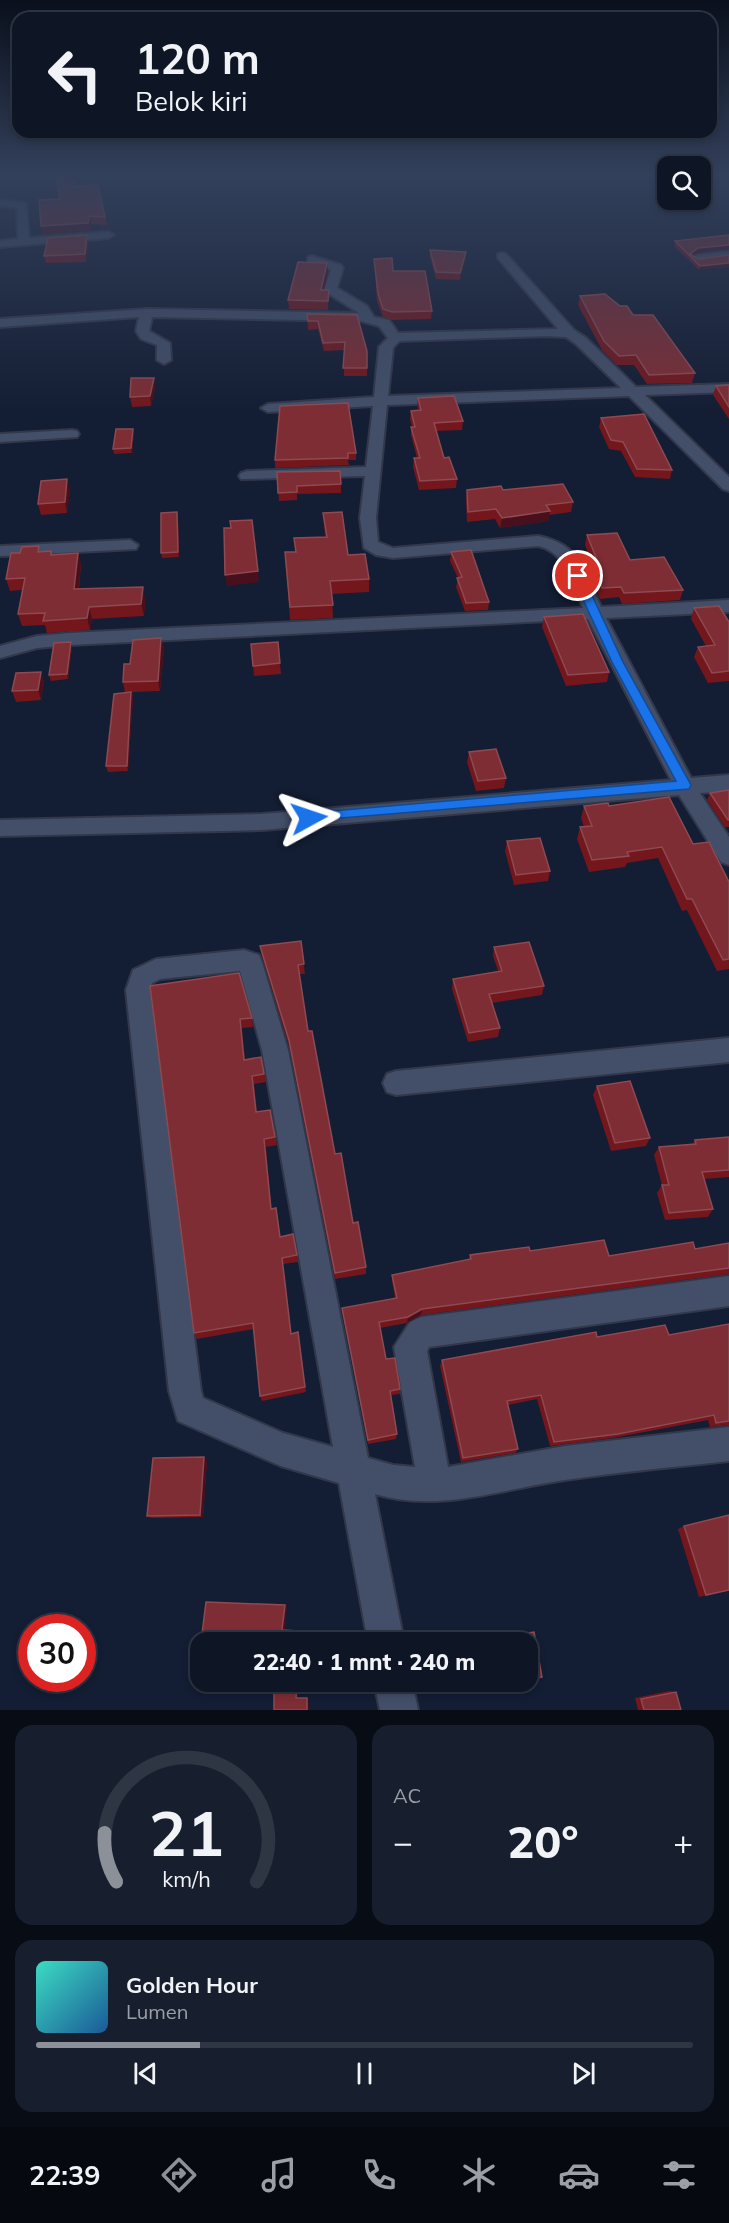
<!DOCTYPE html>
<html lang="id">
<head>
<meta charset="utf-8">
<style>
	body { margin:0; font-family:Mulish,sans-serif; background:#171f2e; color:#f1f3f6; height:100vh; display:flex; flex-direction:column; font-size:22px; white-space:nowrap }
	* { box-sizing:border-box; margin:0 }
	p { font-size:20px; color:#9b9fa7 }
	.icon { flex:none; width:33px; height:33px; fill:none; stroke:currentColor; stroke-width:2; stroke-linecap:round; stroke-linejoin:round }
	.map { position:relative; height:1710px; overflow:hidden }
	.panel { display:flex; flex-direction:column; gap:15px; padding:15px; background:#080c15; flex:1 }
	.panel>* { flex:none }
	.banner { position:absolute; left:12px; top:12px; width:705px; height:126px; border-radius:18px; box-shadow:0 3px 9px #0003,0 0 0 2px #2e3543; background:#0e1626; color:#f1f3f6; overflow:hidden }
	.controls { position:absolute; left:657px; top:156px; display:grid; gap:12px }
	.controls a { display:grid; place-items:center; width:54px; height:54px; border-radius:12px; background:#0e1626; box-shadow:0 3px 9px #0003,0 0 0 2px #2e3543; font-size:30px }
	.speed { position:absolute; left:18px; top:1614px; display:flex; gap:12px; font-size:30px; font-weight:700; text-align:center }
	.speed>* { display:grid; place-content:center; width:78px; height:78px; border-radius:50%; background:#0e1626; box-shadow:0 3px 9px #0003,0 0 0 2px #2e3543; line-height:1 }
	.speed .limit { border:9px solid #d22; background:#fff; color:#111 }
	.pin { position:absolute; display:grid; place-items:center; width:51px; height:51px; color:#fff; margin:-26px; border:3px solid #fff; border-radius:50%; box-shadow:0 2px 6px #0007 }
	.me { position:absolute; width:66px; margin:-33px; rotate:85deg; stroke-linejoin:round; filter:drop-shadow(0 0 4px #0008) }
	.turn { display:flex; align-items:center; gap:21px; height:126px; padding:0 24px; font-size:27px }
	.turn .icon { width:78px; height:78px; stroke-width:2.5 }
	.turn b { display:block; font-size:42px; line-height:51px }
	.big { font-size:45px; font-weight:800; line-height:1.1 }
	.panel .card { flex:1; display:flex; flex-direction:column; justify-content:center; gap:9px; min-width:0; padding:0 21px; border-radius:18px; background:#171f2e }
	.panel .dial { align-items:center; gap:0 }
	.dial svg { height:156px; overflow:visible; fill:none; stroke:#2e3543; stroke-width:7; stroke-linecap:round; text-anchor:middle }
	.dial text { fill:#f1f3f6; stroke:none }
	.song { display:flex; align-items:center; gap:18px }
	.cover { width:72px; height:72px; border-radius:9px; background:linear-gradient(135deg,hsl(170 70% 55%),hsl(210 70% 35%)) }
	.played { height:6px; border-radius:3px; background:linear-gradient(90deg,#8c9099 25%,#2e3543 25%) }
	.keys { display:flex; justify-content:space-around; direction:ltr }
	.heat { display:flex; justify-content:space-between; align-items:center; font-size:33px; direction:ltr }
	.panel .tiles { flex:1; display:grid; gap:15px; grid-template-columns:1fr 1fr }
	.card:last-child { grid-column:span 2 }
	.trip { position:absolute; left:190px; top:1632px; width:348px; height:60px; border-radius:18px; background:#0e1626; box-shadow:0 3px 9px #0003,0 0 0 2px #2e3543; font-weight:800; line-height:60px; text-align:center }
	.dock { display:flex; height:96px; justify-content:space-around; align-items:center; background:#06090f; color:#9b9fa7 }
	.dock .icon { width:42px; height:42px }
	.dock .selected { color:#8c9099 }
	.dock b { font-size:27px; color:#f1f3f6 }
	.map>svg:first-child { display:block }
</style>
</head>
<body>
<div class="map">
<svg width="729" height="1710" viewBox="0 0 729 1710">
	<rect width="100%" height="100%" fill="#131d33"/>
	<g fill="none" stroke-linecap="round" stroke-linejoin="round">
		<defs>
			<path id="street" d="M0 200 26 203 29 238 108 232 114 235 108 238 0 247V241L18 239 17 208 0 206Z
				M729 251V257L697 261 691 258 697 255Z
				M502 253 506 254 574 330 586 338 636 387 729 384V392L645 395 729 477V491L723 489 629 396 387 405 376 518 378 542 393 548 538 536C581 544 584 571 601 607L729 600V612L606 618 691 778 729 775V791L700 793 729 837V865L721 862 679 795 262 830 0 836V820L262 814 671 780 588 619 69 645 37 648 0 658V646L37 636 69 633 583 608C573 585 565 551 538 546L393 558 376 555 364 548 360 518 365 476 241 479 239 476 241 473 247 471 366 467 373 406 268 412 261 408 268 404 374 397 379 347 388 338 379 326 361 321 152 317 149 331 170 343 171 360 164 364 157 360V345L141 339 136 331 139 317 0 327V319L147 309 359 313 326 292 324 289 331 270 308 261V257L312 256 341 265 343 268 337 288 367 306 374 317 389 320 398 333 558 329 498 258V254ZM547 336 566 337 576 344 621 388 388 396 393 348 399 341Z
				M72 430 77 431 79 434 77 437 0 442V434Z
				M130 540 138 545 136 549 0 556V546Z
				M244 950 259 955 262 962 288 1050 368 1458 393 1465 415 1467 394 1347 410 1322 421 1317 729 1276V1306L429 1347 427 1351 448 1467 565 1446 729 1427V1461C674 1467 619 1472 565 1480 501 1489 439 1513 375 1494L404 1642H368L339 1483 281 1466 178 1421 169 1391 126 990 133 970 156 959ZM240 971 262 1050 333 1447 283 1433 203 1398 201 1391 150 990 152 983 160 979Z
				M729 1038V1062L396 1095 387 1092 383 1083 387 1074 396 1071Z
				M374 1682H412L418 1710H380Z"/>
		</defs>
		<use href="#street" stroke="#32374a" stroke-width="4"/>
		<use href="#street" fill="#434f69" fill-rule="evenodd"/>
	</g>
	<path fill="#73171d" d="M98 185 107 225 91 224 90 231 43 235 41 226 60 199 75 186Z
		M675 241 697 253 693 256 698 259 729 255 699 270 674 246Z
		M88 242 86 262 46 263 44 256Z
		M430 250 466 252 465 259 460 280 436 279 430 257Z
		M374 259 393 271 432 311 431 319 392 320 383 317 377 301Z
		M327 263 328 273 324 290H329L328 310 289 309 288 300Z
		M580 296 620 306 633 315 695 373 692 383 647 384 634 365H617L602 350 578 305Z
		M307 314 367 351V376H344V350L324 351 318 329 308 330Z
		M729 385V419L713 395 716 386Z
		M155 388 151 406 132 407 130 397Z
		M418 398 463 421 462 430 436 431 444 458 457 479 456 488 419 490 413 467 414 458H417L411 435V427H412L410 419 411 411 419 410 417 406Z
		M601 418 672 470 670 479 635 477 621 451 609 449 599 427Z
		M134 434 132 453 114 454 113 449Z
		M356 453V460H348L349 465 275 468V460Z
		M277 472 341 484V493L297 494V500L279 501Z
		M70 490 67 513 41 515 38 504Z
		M467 490H503L573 502 571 512 549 515 548 521 500 528 495 519 467 522 466 501Z
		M323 513 348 555 369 579V592L332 594 333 618 290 620 285 552H295L325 537Z
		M178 518 179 557 162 558 161 553Z
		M587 535 683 590 680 600 622 604 619 597 600 599 588 571 590 561H591L585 545Z
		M41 552 52 555 78 553 81 565 79 589 145 599 144 616 92 619 90 630 47 633 45 625 22 626 18 614 22 590 10 591 6 579Z
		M451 552 489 602 488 610 465 611 456 587 458 578 450 561Z
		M694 608 729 622V681L708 683 694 657 698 647 706 646 691 619Z
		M544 617 609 672 607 682 566 686 542 627Z
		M161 638 164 649 160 691 132 692 133 698 128 771 108 772 106 766 125 693 123 682 130 664Z
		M278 642 281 674 254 676 251 644Z
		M72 647 68 679 51 681 49 675Z
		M41 672 44 682 41 700 16 702 12 691Z
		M469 752 506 778 504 788 476 791 467 762Z
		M729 790V827H725L707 800 710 793Z
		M584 806H609L693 844 729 882V969L717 971 687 910 682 911 658 858 627 863 625 867 589 872 577 839 580 827H584L581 818Z
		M507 841 550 871 548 881 514 885 505 851Z
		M301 941 305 974H299L308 1031 335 1154 353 1223 366 1267V1274L335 1279 290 1049 262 956 260 946Z
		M494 947 544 986 542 995 492 1003 500 1028 498 1037 468 1042 452 989 453 979 498 971 493 956Z
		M150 986 252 1018 253 1027 242 1028 245 1060 261 1057 266 1082 254 1084 257 1112 270 1110 277 1145 266 1147 271 1209 276 1208 280 1237 293 1234 298 1262 283 1264 291 1334 299 1338 306 1392 262 1401 260 1396 254 1329 197 1339 194 1333Z
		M597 1086 650 1138 646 1146 611 1151 593 1095Z
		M729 1137V1177L704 1179 713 1209 708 1217 665 1220 657 1193 662 1185 654 1155 659 1147 692 1144 695 1140Z
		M729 1243V1274L421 1315 407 1323 380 1328 386 1359 400 1389V1394L391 1395 397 1434 396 1439 368 1444 342 1308 395 1298 392 1281V1275L469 1260 470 1255 530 1251 609 1256 695 1249Z
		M729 1324V1425L710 1427 708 1420 613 1438 550 1446 537 1399 508 1405 518 1449 515 1453 461 1462 440 1366 442 1360 597 1337 669 1335Z
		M207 1461 203 1517 152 1518 147 1516Z
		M684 1526 729 1590 699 1597 678 1529Z
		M669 1691 676 1692 681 1710H638L635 1698Z"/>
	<path fill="#48101c" d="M89 216 91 224 90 231 43 235 41 226Z
		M87 235 88 242 86 262 85 254Z
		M729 245V249L697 253 691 257 690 254 698 248Z
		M466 252 465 259 460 280V273Z
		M327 263 328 273 321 299V290Z
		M729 263V267L699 270 700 266Z
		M154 378 155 388 151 406 150 396Z
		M133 429 134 434 132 453 131 448Z
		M67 479 70 490 67 513 65 502Z
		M550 511 548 521 500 528 502 518Z
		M177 512 178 518 179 557 178 552Z
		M78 553 81 565 77 601 74 589Z
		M258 571 259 582 227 586 225 575Z
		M143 587 145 599 144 616 141 604Z
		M89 607 92 619 90 630 87 618Z
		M161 638 164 649 160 691 158 681Z
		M71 642 72 647 68 679 67 674Z
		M41 672 44 682 41 700 38 690Z
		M131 692 133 698 128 771 127 766Z
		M240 1019 242 1028 245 1069 244 1060Z
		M264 1139 266 1147 272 1216 271 1209Z
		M422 1309 421 1315 407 1323 408 1317Z
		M204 1457 207 1461 203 1517 200 1515Z
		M285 1605 287 1606 285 1631 282 1630Z
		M299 1631 301 1632V1642H299Z
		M297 1682H299L298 1698H296Z
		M308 1697 309 1710H307V1698Z"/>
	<path fill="#7e2d34" stroke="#8d4a52" stroke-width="1.5" d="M73 176 75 186 98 185 105 217 89 216 88 223 41 226 39 200 60 199 56 178Z
		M87 235 85 254 44 256 48 238Z
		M729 235V245L698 248 690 254 698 259 729 255V263L700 266 675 241Z
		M430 250 466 252 460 273 436 272Z
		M392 258 393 271H425L432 311 392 312 383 309 378 293 374 259Z
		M298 262 327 263 321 290H329L328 301 288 300Z
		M605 294 620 306H627L633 315H653L695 373 649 375 636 355 619 356 604 341 580 296Z
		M307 314 357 315 367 351V368H343L345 342 323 343 318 321H308Z
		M131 378H154L150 396 130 397Z
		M729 385V407L716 386Z
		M454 396 463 421 434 423 444 458 449 457 457 479 420 481 414 458H420L411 427H415L411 411 421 410 418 398Z
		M348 403 356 453H348V458L275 460 280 406Z
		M644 414 672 470 637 469 623 442 611 440 601 418Z
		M116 429H133L131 448 113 449Z
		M340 471 341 484 297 486V492L278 493 277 472Z
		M67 479 65 502 38 504 41 481Z
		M563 484 573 502 546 505 550 511 502 518 496 509 468 512 467 490 501 486 503 490Z
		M177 512 178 552 161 553V513Z
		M342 512 348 555 365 554 369 579 330 581 333 605 290 607 285 552H296L294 538 327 537 323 513Z
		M252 520 258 571 225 575 224 528H231L230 521Z
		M617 533 630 560 664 557 683 590 624 593 621 587 602 588 590 561 597 560 587 535Z
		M39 546 38 552 51 551V555L78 553 74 589 143 587 141 604 89 607 87 618 43 621 45 613 18 614 25 578 6 579 11 553H20L22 547Z
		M471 550 489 602 466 603 463 594 457 578 462 577 451 552Z
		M719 606 729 622V671L712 673 698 647 715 645 694 608Z
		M583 614 609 672 568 675 544 617Z
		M161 638 158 681 123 682 124 664H130L133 640Z
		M71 642 67 674 49 675 54 643Z
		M278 642 280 663 253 666 251 644Z
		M41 672 38 690 12 691 16 673Z
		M131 692 127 766H106L114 694Z
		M496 749 506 778 478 781 469 752Z
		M729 790V820H728L710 793Z
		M669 797 693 844 709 842 729 882V959L723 960 692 899H687L662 847 627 852 629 856 592 860 580 827 592 826 584 806 608 803 609 806Z
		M540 838 550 871 516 875 507 841Z
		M301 941 304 964 298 965 308 1031H312L335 1154 341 1153 353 1223 358 1222 366 1267 335 1273 289 1040 260 946Z
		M529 942 544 986 489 994 500 1028 469 1033 453 979 502 971 494 947Z
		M239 973 252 1018 240 1019 244 1060 261 1057 264 1074 252 1076 256 1112 270 1110 275 1137 264 1139 271 1209 276 1208 280 1237 293 1234 297 1255 282 1258 291 1334 298 1332 305 1387 260 1396 253 1323 194 1333 150 986Z
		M630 1081 650 1138 615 1143 597 1086Z
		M729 1137V1170L702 1172 713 1209 669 1213 662 1185H669L659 1147 696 1144 695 1140Z
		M604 1240 609 1256 693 1242 695 1249 729 1243V1268L422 1309 408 1317 379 1322 386 1359 395 1358 400 1389 390 1391 397 1434 368 1440 342 1308 397 1298 392 1275 471 1259 470 1255 529 1247 530 1251Z
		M729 1324V1421L716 1423 714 1415 618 1434 554 1442 541 1395 507 1401 518 1449 463 1458 442 1360 596 1332 597 1337 665 1325 669 1335Z
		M204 1457 200 1515 147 1516 153 1458Z
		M729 1515V1590L706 1595 684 1526Z
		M206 1602 285 1605 282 1630 299 1631V1642H201Z
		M534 1632 542 1677 528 1679V1642H477V1640Z
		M201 1646V1682H297L296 1698H307V1710H274V1686L197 1683Z
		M483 1682H509L484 1685Z
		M676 1692 681 1710H644L641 1699Z"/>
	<linearGradient id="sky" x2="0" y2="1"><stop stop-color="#0a101c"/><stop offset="0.42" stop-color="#33405b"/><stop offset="1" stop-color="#33405b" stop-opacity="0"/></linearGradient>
	<rect width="729" height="414" fill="url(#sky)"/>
	<path fill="#1a73e8" stroke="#114b97" stroke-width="1.5" d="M578 573 583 576 623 662 691 785 689 789 305 821V814L309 813 676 781 612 662 572 576Z"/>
</svg>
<div class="controls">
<a><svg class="icon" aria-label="search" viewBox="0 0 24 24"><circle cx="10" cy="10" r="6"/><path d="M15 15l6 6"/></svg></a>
</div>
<div class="speed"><div class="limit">30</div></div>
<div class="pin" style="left:578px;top:576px;background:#d93025"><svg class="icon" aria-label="arrive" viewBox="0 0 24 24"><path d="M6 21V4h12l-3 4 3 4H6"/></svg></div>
<svg class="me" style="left:309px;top:818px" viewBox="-20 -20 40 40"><path d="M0-17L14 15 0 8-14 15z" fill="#1a73e8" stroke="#fff" stroke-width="4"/></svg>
<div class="trip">22:40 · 1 mnt · 240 m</div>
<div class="banner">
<div class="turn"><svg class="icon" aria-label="left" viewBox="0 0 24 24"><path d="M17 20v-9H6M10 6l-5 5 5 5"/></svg><div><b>120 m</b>Belok kiri</div></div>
</div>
</div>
<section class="panel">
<div class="tiles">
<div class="card dial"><svg viewBox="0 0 100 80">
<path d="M14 69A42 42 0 1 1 86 69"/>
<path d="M14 69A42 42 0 0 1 8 44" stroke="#8c9099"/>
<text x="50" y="56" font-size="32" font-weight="700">21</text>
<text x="50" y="72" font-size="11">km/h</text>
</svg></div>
<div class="card"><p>AC</p>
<div class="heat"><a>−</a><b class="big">20°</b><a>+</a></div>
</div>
<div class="card">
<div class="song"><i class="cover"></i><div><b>Golden Hour</b><p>Lumen</p></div></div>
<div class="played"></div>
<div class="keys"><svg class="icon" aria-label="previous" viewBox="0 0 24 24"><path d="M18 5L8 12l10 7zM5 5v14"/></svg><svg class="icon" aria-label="pause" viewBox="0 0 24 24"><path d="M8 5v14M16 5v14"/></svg><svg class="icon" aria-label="next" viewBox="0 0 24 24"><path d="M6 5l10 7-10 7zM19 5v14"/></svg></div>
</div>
</div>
</section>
<nav class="dock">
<b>22:39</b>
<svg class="icon selected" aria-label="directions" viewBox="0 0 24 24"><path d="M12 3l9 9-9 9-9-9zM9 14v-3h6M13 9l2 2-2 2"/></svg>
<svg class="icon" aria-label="music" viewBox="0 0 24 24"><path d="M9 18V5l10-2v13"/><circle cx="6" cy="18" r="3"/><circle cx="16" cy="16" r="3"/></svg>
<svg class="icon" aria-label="phone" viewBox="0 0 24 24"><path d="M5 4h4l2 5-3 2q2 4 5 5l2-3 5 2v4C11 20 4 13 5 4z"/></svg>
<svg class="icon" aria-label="climate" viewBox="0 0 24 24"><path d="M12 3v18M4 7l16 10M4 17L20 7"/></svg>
<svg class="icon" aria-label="car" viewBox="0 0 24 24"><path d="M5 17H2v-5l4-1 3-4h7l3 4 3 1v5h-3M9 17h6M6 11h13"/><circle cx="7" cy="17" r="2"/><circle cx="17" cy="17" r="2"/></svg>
<svg class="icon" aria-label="filters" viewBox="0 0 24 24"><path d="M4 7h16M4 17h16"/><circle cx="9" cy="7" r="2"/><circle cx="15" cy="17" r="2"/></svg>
</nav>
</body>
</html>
